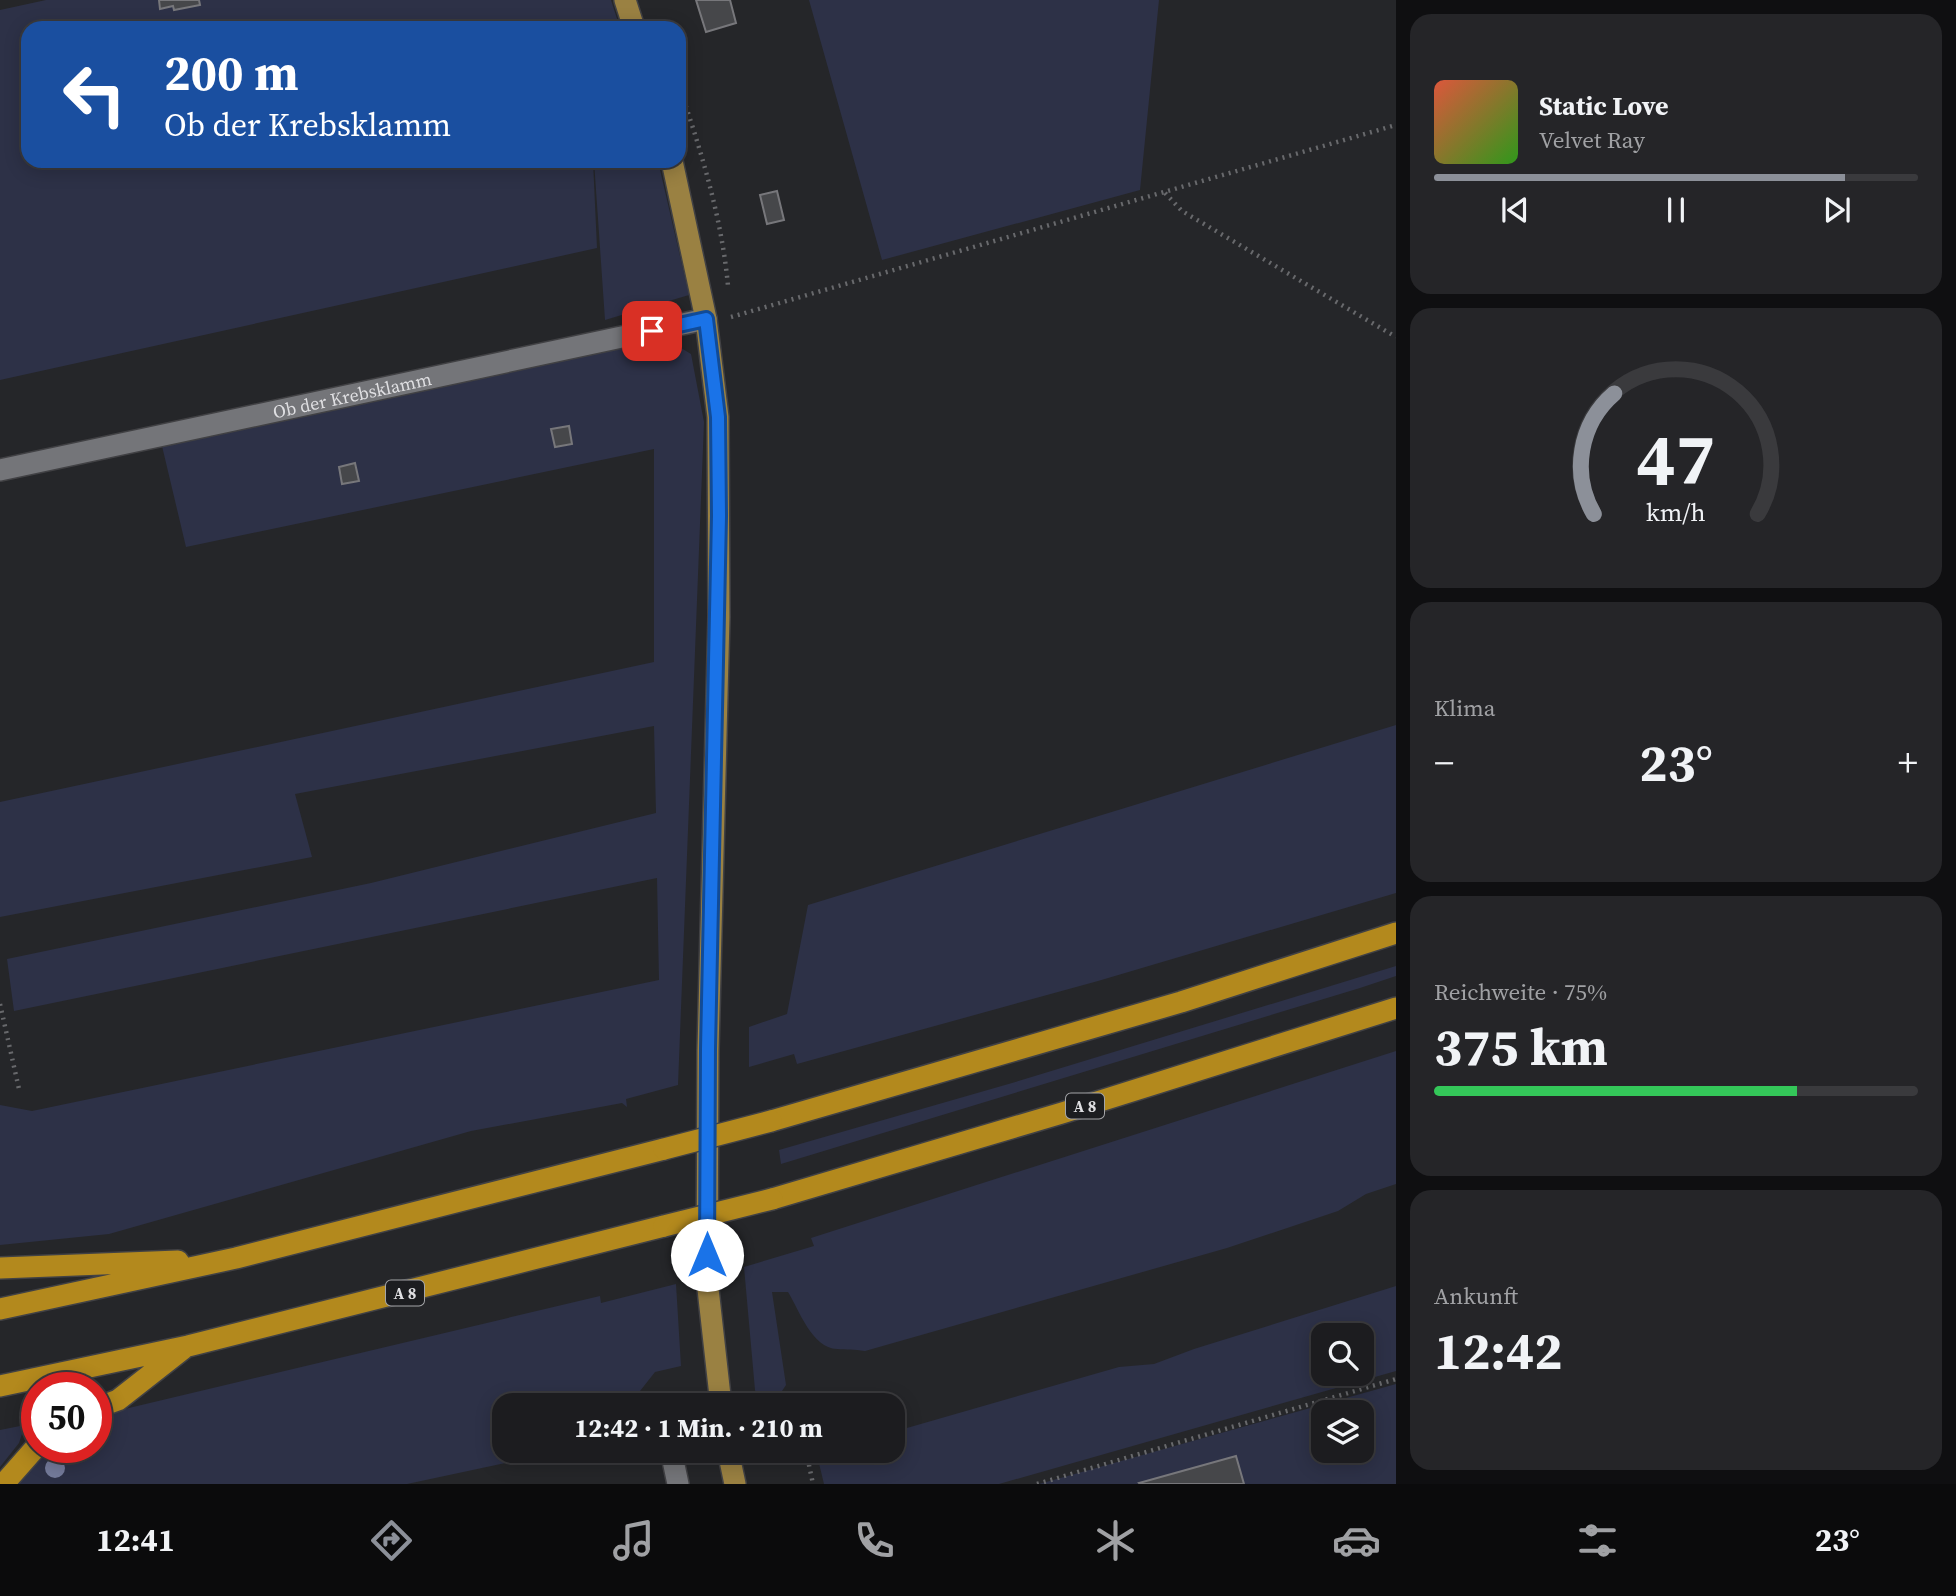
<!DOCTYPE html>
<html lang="de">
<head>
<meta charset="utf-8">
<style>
	body { margin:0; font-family:"Source Serif 4",serif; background:#252528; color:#f1f3f6; height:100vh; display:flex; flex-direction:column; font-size:26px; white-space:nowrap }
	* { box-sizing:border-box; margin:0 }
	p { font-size:23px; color:#a0a1a4 }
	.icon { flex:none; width:38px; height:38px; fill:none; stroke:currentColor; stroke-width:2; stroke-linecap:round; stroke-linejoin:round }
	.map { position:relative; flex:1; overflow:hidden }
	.details { display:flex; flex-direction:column; gap:14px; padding:14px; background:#0f0f11; width:560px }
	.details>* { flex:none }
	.guide { position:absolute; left:21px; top:21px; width:665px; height:147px; border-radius:21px; box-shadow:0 4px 18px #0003,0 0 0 2px #3a3a3d; background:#1a4fa0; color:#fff; overflow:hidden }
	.buttons { position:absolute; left:1311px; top:1323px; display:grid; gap:14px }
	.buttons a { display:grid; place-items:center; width:63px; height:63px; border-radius:14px; background:#1c1c1f; box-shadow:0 4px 18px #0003,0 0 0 2px #3a3a3d; font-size:35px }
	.speed { position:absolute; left:21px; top:1372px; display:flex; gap:14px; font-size:35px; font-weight:700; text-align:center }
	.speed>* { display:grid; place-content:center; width:91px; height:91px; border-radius:50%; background:#1c1c1f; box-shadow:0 4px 18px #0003,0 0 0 2px #3a3a3d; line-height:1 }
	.speed .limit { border:10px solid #d22; background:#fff; color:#111 }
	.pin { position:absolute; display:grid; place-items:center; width:60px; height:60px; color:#fff; margin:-30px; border-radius:14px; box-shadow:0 4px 10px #0006 }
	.me { position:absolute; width:77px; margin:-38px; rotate:0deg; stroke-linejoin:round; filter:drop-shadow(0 0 5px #0008) }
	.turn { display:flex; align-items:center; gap:24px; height:147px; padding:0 28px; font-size:32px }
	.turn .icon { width:91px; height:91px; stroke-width:2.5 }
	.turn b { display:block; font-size:49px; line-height:60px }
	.big { font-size:52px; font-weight:700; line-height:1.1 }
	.details .tile { flex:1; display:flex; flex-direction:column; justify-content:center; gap:10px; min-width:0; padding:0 24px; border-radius:21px; background:#252528 }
	.details .dial { align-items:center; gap:0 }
	.dial svg { height:182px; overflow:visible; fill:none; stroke:#3a3a3d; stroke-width:7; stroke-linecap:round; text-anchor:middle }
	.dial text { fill:#f1f3f6; stroke:none }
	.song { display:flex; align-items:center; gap:21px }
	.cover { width:84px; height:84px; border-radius:10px; background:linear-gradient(135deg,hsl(10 70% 55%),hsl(110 70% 35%)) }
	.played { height:7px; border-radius:4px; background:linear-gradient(90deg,#8c9099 85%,#3a3a3d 85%) }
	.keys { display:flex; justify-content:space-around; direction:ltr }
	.heat { display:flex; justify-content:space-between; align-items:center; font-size:38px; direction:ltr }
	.charge { height:10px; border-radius:5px; background:linear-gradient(90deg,#34c759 75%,#3a3a3d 0) }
	.trip { position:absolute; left:492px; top:1393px; width:413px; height:70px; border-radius:21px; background:#1c1c1f; box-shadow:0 4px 18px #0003,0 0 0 2px #3a3a3d; font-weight:700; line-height:70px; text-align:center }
	.tab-bar { display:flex; height:112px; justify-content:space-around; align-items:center; background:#0b0b0c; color:#a0a1a4 }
	.tab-bar .icon { width:49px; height:49px }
	.tab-bar .on { color:#8c9099 }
	.tab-bar b { font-size:32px; color:#f1f3f6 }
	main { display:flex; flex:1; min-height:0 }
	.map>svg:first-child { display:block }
</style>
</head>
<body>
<main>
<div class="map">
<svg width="1396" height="1484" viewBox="0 0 1396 1484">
	<rect width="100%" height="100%" fill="#252629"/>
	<path fill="#2d3147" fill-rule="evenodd" d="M46 0H611L620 28H28V161H593L597 248 0 380V10Z
		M809 0H1159L1140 190 882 260Z
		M594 161H658L689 295 605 320Z
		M663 337 691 354 704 422 678 1085 626 1099 627 1107 622 1103 471 1131 109 1234 0 1245V1105L32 1111 659 980 657 878 14 1011 7 959 371 883 656 813 654 726 295 794 312 857 0 917V802L654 662V449L186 547 162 446Z
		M1396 725V893L1098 981 797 1064 794 1054 749 1067V1027L787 1014 808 905Z
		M1396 966V976L1360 988 781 1164 779 1150 1012 1083Z
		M1396 1051V1184L1366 1194 1338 1211 1227 1248 865 1351C854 1349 847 1350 837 1349 812 1348 799 1310 788 1292H772L786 1385 780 1394V1405H760L755 1390 744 1267 814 1246 811 1238Z
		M676 1284 681 1366 655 1372 629 1405H504V1451H561L407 1484H19C46 1441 48 1447 96 1447V1419L112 1412 600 1296 601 1303Z
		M1396 1286V1371L999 1484H824L816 1451H892L893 1432 1119 1367 1154 1364 1194 1349ZM1323 1335H1362V1374H1323Z
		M1396 1384V1484H1039ZM1323 1412H1362V1451H1323Z
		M25 1425 19 1443 0 1467V1430Z"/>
	<path fill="#46474a" stroke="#77777b" stroke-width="2" d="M159 0H199L200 5 174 10 173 6 160 9Z
		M696 0H730L736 23 706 32Z
		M777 191 784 220 767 224 760 195Z
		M569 426 572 444 555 447 551 429Z
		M355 463 359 481 342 484 339 467Z
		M1236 1456 1244 1484H1140L1139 1483Z"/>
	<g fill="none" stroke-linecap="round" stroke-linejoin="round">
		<defs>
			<g id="minor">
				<path id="s1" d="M0 470 706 319"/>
				<path d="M671 1451 678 1484"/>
			</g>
			<path id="major" d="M625 0 634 28
				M672 161 706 319 718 417 719 617 708 1050 707 1280 721 1405
				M728 1451 735 1484"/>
			<path id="highway" d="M771 1121 1181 1002 1396 933
				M772 1199 1062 1113 1396 1008
				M0 1268 178 1261
				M0 1309 236 1258 664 1149
				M0 1386 188 1346 664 1226
				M96 1408 118 1400 183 1349
				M8 1479 37 1446"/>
		</defs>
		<use href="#minor" stroke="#414144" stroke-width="24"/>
		<use href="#major" stroke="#414144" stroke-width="24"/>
		<use href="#highway" stroke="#414144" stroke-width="24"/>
		<path stroke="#68696c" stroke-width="4.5" stroke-dasharray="2 5" stroke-linecap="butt" d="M679 86C701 150 722 219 728 286
			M1165 193 1182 211 1396 337
			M731 317 1396 125
			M0 1004 19 1089
			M806 1451 813 1484
			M1037 1484 1396 1379"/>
		<use href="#minor" stroke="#747579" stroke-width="21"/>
		<use href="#major" stroke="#9a8142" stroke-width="21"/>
		<use href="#highway" stroke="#b3891d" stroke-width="21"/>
		<defs>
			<path id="highway-bridge" d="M664 1149 771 1121
				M664 1226 772 1199"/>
		</defs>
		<use href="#highway-bridge" stroke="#414144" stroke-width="24" stroke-linecap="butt"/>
		<use href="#highway-bridge" stroke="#b3891d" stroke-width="21"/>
	</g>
	<circle fill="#747b9b" cx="55" cy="1468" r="10"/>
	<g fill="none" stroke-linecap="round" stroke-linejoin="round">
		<defs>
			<path id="route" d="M652 331 706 319 718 417 719 516 708 1049 707 1255"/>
		</defs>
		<use href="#route" stroke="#114b97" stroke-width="18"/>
		<use href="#route" stroke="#1a73e8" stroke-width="12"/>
	</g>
	<g text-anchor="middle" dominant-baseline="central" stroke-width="7" stroke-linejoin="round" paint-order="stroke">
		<g fill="#1c1d20" stroke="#a4a5a8" stroke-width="2">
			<rect x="1066" y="1093.5" width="38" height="25" rx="5"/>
			<rect x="386" y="1280.5" width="38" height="25" rx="5"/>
		</g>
		<g font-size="16" font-weight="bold" fill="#dfdfe2">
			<text x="1085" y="1106">A 8</text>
			<text x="405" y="1293">A 8</text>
		</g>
		<g font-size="18" fill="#dfdfe2" stroke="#1c1d20">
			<text stroke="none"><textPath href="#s1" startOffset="360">Ob der Krebsklamm</textPath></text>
		</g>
	</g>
</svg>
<div class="buttons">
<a><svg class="icon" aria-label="search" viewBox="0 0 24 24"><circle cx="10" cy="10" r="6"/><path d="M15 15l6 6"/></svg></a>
<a><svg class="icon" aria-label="layers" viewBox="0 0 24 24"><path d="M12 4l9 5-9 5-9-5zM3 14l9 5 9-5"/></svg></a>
</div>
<div class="speed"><div class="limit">50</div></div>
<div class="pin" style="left:652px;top:331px;background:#d93025"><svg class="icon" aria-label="arrive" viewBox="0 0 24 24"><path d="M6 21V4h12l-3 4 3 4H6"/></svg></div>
<svg class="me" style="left:707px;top:1255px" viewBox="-20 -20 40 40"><circle r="19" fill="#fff"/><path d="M0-13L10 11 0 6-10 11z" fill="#1a73e8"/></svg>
<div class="trip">12:42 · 1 Min. · 210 m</div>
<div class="guide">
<div class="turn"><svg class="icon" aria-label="left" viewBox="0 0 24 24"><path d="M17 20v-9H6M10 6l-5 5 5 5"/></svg><div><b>200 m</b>Ob der Krebsklamm</div></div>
</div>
</div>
<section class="details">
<div class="tile">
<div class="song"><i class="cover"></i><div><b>Static Love</b><p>Velvet Ray</p></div></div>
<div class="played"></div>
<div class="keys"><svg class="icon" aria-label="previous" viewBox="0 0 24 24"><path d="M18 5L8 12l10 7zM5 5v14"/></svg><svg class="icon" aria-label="pause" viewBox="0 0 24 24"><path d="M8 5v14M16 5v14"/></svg><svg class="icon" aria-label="next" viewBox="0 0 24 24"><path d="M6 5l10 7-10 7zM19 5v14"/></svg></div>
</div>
<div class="tile dial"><svg viewBox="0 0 100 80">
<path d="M14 69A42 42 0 1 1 86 69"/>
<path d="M14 69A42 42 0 0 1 23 16" stroke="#8c9099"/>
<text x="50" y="56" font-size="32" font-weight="700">47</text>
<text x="50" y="72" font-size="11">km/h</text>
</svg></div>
<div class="tile"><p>Klima</p>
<div class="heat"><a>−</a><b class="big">23°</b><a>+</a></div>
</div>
<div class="tile"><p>Reichweite · 75%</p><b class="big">375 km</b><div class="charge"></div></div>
<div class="tile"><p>Ankunft</p><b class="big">12:42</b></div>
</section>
</main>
<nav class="tab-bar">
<b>12:41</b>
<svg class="icon on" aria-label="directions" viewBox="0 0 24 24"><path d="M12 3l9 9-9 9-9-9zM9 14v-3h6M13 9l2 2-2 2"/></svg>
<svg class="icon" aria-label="music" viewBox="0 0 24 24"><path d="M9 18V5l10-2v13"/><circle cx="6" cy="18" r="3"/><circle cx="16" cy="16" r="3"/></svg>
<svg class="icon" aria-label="phone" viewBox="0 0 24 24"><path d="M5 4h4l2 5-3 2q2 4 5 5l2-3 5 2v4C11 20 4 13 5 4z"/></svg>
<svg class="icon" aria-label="climate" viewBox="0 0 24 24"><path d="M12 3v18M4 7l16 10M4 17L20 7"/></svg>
<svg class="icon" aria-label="car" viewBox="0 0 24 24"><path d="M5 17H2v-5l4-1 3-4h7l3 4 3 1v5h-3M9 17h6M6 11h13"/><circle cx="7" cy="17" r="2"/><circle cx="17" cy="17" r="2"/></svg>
<svg class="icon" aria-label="filters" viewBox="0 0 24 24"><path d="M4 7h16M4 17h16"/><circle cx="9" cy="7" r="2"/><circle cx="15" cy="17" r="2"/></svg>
<b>23°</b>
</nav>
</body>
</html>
